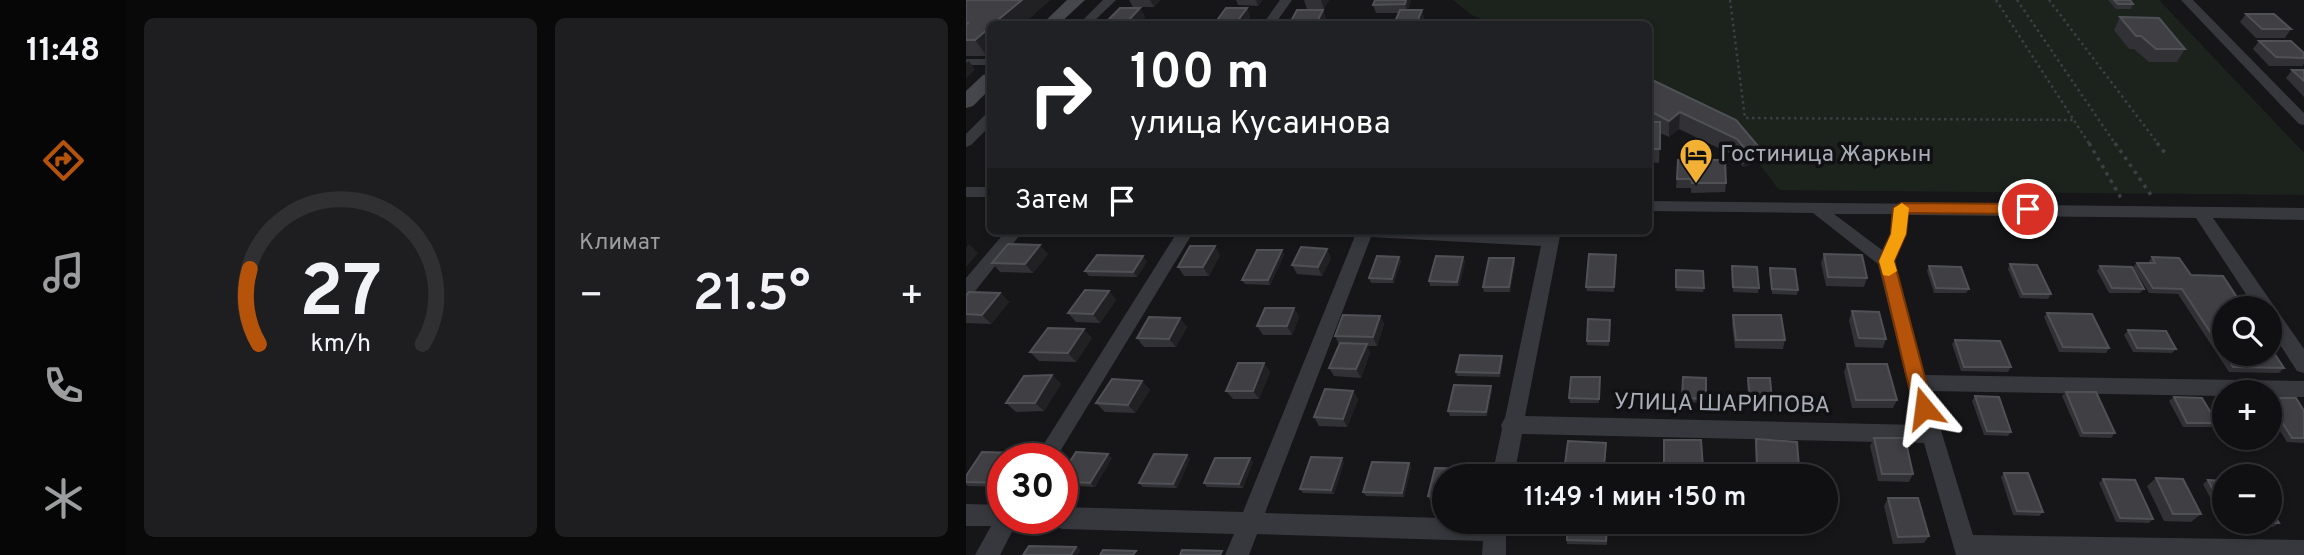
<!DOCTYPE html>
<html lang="ru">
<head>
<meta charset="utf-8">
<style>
	body { margin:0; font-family:Overpass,sans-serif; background:#1e1e20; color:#f1f3f6; height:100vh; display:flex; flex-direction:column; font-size:26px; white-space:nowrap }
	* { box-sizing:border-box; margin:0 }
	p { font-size:23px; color:#9c9d9f }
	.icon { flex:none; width:38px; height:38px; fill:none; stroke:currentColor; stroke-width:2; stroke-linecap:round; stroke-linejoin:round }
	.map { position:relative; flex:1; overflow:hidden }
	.panel { display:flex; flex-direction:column; gap:18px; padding:18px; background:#09090a; width:840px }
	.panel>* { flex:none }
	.top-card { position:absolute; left:21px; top:21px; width:665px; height:214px; border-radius:10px; box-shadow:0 4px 10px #0003,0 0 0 2px #303032; background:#202124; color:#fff; overflow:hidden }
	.buttons { position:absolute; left:1246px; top:296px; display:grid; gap:14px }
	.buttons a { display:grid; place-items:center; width:70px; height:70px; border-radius:50%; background:#101012; box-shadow:0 4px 10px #0003,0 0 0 2px #303032; font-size:35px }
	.speed { position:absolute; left:21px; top:443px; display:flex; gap:14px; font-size:35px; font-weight:700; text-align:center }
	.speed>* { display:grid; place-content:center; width:91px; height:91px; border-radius:50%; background:#101012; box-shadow:0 4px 10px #0003,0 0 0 2px #303032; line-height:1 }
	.speed .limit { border:10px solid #d22; background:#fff; color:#111 }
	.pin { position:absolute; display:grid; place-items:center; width:60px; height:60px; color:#fff; margin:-30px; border:4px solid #fff; border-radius:50%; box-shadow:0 2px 7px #0007 }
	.me { position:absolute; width:77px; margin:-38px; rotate:344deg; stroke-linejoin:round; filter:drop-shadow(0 0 5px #0008) }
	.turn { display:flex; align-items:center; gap:24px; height:147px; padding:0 28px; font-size:32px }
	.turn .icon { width:91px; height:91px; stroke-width:2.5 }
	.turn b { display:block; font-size:49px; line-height:60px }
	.then { display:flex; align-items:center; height:66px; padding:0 28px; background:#0003; gap:14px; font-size:26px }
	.big { font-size:52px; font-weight:600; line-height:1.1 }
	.panel .widget { flex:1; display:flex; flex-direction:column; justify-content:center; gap:10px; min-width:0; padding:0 24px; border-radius:10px; background:#1e1e20 }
	.panel .dial { align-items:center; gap:0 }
	.dial svg { height:182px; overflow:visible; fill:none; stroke:#303032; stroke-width:7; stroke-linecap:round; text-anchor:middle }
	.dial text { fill:#f1f3f6; stroke:none }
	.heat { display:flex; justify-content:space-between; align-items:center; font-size:38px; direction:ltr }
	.panel .tiles { flex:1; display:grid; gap:18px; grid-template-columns:repeat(2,1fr) }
	.trip { position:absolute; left:466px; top:464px; width:406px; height:70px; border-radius:35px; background:#101012; box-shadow:0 4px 10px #0003,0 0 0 2px #303032; font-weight:600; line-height:70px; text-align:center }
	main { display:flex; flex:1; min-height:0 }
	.tab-bar { display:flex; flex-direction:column; width:126px; justify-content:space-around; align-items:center; background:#060607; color:#9c9d9f }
	.tab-bar .icon { width:49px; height:49px }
	.tab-bar .selected { color:#b45309 }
	.tab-bar b { font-size:32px; color:#f1f3f6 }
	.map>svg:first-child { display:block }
</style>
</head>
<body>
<main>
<nav class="tab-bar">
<b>11:48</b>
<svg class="icon selected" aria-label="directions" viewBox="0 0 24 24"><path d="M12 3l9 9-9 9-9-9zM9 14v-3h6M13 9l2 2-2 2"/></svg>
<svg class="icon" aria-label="music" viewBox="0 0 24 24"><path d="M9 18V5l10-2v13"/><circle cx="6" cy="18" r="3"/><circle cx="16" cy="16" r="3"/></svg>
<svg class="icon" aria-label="phone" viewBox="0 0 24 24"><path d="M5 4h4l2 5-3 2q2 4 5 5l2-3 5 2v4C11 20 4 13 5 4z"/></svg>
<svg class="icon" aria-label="climate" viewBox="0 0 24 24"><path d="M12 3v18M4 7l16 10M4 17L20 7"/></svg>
</nav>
<section class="panel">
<div class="tiles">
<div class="widget dial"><svg viewBox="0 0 100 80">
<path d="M14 69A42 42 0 1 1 86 69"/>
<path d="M14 69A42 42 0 0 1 10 36" stroke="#b45309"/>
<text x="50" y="56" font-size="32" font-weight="700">27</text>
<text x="50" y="72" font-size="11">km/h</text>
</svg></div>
<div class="widget"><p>Климат</p>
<div class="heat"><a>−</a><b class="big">21.5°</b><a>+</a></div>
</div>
</div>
</section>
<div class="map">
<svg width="1338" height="555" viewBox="0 0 1338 555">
	<rect width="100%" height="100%" fill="#161618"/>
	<path fill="#1c231d" d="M487 0H1193L1338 153V195L813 190 771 134 683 94 682 24H527L506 15Z"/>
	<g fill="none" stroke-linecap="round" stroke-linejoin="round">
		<path stroke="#3d3f44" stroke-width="2.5" stroke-dasharray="2.5 3.5" stroke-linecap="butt" d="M764 0 779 118 1110 120
			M1030 0 1124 145
			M1051 0 1150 145
			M1083 0 1193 145"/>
		<path stroke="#3d3f44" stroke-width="3.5" stroke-dasharray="3.5 5" stroke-linecap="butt" d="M1123 143 1155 198
			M1149 143 1187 198
			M1191 143 1200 154"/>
		<path stroke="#37383d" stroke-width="6" d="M0 62H24"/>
		<path fill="#37383d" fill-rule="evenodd" d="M137 0H150L125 24H113Z
			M314 0H326L309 24H297Z
			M1215 0H1227L1338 113V125L1333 124Z
			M24 114V126L5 145 0 147V134L19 115Z
			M0 187H24V197H0Z
			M682 201 1338 208V220L1247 218 1338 349V373L1331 371 1304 329V308H1289L1230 218 942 215 940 234 929 261 958 375 1338 381V397H1304V392H1258V396L963 391 1007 535 1338 540V555H990L958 443 556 434 548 476H526L536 429 535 425 539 418 575 246 405 237 299 513 478 518V522H540V555H516L517 541 291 534 283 555H259L268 534 96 529 88 526 85 518H96V507L277 512 391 231H510L578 235 579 231H595L559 416 952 425 912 264 847 213 682 211ZM868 214H926L924 234 916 250Z
			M40 231H57L6 295 0 297V278Z
			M212 231H228L90 458H69Z
			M0 504 37 505V518H53L34 555H9L25 526H0Z"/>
		<path fill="#45474d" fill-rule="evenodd" d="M101 0H119L93 24H76Z
			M24 73V89L7 106 0 108V91L17 75Z"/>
	</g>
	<path fill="#323236" d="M0 0H84L57 24H24L21 56H0Z
		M163 0H194L188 7H167Z
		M270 0H297L292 6 272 5Z
		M338 0H363L358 9H341Z
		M445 0 442 10H456L458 19 455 24H428L433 13H410L407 5Z
		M1142 0H1164L1167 4 1165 9H1150Z
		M174 8 179 17 171 24H142L140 22Z
		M281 8 284 17 279 24H250L249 23Z
		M357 10 360 19 357 24H324V23Z
		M1280 14 1325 29 1319 38H1290L1274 22Z
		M1154 17 1219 49 1211 62H1183L1168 49H1163L1148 30Z
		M1293 41 1338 53V64L1336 66H1303L1287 49Z
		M1326 70H1338V97L1320 78Z
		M682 78 770 120 789 163 777 167 769 156 713 129 703 137 694 133 693 163 682 162Z
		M712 160 760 183 759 192 725 193V188H710Z
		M316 250 318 255 304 285 279 284 276 280Z
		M82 254 67 273 34 272 26 263Z
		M858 254 901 278 898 287 860 286 855 263Z
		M254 255 243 276H218L212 267Z
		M650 255 648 292 621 291 620 287Z
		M433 257 435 261 428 283H405L403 278Z
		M497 257 499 262 493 286H464L463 281Z
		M1186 257 1225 275 1318 368 1313 373 1263 372 1212 294 1183 293 1167 267 1171 263H1184L1183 261Z
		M365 258 356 276 331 274 326 265Z
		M548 258 549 263 544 292H518L517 287Z
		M181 261 171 277 123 276 119 271Z
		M1044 264 1085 294 1082 299 1054 298 1042 269Z
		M766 266 793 288 792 293 767 292Z
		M963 266 1003 289 1000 293H968L961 271Z
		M1134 266 1178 289 1174 293H1143L1131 271Z
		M804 268 832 290 831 295 806 294 803 273Z
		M710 270 738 288 737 292 710 291Z
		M143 291 150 300 134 323 110 322 102 313Z
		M34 293 43 302 25 324 0 323V296Z
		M328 308 333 317 326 335H297L291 326Z
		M886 311 920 339 917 348 889 347 883 320Z
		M1081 313 1143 348 1140 353 1093 352 1078 317Z
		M767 315 819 340 817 349 769 348 766 324Z
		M414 316 418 324 411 346H401L404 353 395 378 368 376 363 368 373 344 369 336Z
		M214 318 221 327 210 347H178L171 338Z
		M644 320 643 346 621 345V341Z
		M1162 330 1210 349 1206 353 1167 352 1158 335Z
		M126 338 110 362 73 361 64 352Z
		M989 340 1045 367 1042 372 995 371 986 344Z
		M536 356 537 360 534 377 491 376 490 372Z
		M298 363 304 372 293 399H267L260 391Z
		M881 364 931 400 927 408H886L878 372Z
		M86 375 95 384 78 411 50 412 40 403Z
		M634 377 633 403H604L603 398Z
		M717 377 740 399 739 403 716 402Z
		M782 378 806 401 805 406 783 405 781 382Z
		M176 381 184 390 169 413 139 412 130 403Z
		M526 390 521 416H484L482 411Z
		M387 391 392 400 381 427 353 426 348 417Z
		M1100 392 1149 433 1145 438 1114 437 1096 396Z
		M1009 396 1045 432 1042 436 1018 435 1006 401Z
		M1208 397 1251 423 1246 427H1217L1203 401Z
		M1304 398 1338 411V443L1321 442 1304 415Z
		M908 438 947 474 943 482 912 481 904 446Z
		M790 439 833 468 832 472 790 469 789 443Z
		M698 440 737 468 736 472H698Z
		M640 447 638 470 599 468V464Z
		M16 452 55 453 60 457 59 458H37V487L2 486 0 485V476Z
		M146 458 129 487 96 485V474Z
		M284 458 287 462 277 488 241 487 238 483Z
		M224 459 211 488 177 487 173 483Z
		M378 462 368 494 337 493 334 489Z
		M443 463 445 467 438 497 400 496 397 492Z
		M469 468 514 469 515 473V476H478V501L464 500 462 496Z
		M1038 473 1077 512 1073 516 1047 515 1035 477Z
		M1190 478 1235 514 1225 522 1198 521 1181 486Z
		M1137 479 1187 519 1183 523 1150 522 1133 483Z
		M1242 480 1258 481V522H1304L1313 523 1307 527 1259 526 1237 484Z
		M922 498 963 536 958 543 927 544 918 506Z
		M642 522 641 545 601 544V540Z"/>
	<path fill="#212124" d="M56 0H84L57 24H27Z
		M184 0H194L188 7Z
		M290 0H297L292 6Z
		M355 0H363L358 9 355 1Z
		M440 0H445L441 13 439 4Z
		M174 8 179 17 171 24H162L161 22Z
		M281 8 284 17 279 24H271L270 23Z
		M357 10 360 19 357 24H352L351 22Z
		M456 10 458 19 455 24H450Z
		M24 27V53L21 56 9 40Z
		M3 61 9 70 0 78V63Z
		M714 112 713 129 703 137V121Z
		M792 146 789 163 777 167 780 150Z
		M3 244 12 253 0 267V248Z
		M74 245 82 254 67 273 59 264Z
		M249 246 254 255 243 276 237 267Z
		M361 249 365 258 356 276 352 267Z
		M316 250 318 255 304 285 302 280Z
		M177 256 181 261 171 277 167 272Z
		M433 257 435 261 428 283 426 279Z
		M497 257 499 262 493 286 491 282Z
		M548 258 549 263 544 292 543 287Z
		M143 291 150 300 134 323 127 314Z
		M34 293 43 302 25 324 16 315Z
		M328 308 333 317 326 335 321 326Z
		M414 316 418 324 411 346 407 337Z
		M214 318 221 327 210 347 203 339Z
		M118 329 126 338 110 362 102 353Z
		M401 344 404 353 395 378 390 369Z
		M536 356 537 360 534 377 533 373Z
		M298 363 304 372 293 399 287 391Z
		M86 375 95 384 78 411 69 403Z
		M176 381 184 390 169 413 162 405Z
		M525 386 526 390 521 416 520 412Z
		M387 391 392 400 381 427 377 419Z
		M55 453 60 457 59 458H51Z
		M142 454 146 458 129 487 124 483Z
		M221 455 224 459 211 488 207 484Z
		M284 458 287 462 277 488 273 484Z
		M376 458 378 462 368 494 365 490Z
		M443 463 445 467 438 497 436 493Z
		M110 547 115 550 112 555H105Z"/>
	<path fill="#3f3f44" stroke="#4f5156" stroke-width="2" d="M0 0H56L27 24H24V27L9 40H0V25L2 23H0Z
		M409 0H440L439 4 407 5Z
		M1148 0H1164L1167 4H1152Z
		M154 8H174L161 22H140Z
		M260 8H281L270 23H249Z
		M331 10H357L351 22 324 23Z
		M434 10H456L450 24H428Z
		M1280 14H1308L1325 29H1296Z
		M1154 17 1193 18 1219 49H1190L1175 36H1170Z
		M1293 41H1325L1338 53V58L1310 57Z
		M1326 70H1338V81Z
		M682 78 770 120 792 146 780 150 771 139 714 112 703 121 682 110V105L684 104H682Z
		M682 122H694V149H682Z
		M712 160H759L760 183H726L725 179H711Z
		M42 244 74 245 59 264 26 263Z
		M224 246H249L237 267H212Z
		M335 247 361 249 352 267 326 265Z
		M291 250H316L302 280H276Z
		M623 254 650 255 648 287H620Z
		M858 254 896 255 901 278 862 277Z
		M131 255 177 256 167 272 119 271Z
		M411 256 433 257 426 279 403 278Z
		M470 256 497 257 491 282 463 281Z
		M1186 257 1213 258 1225 275 1257 276 1278 308H1258V354H1304V347L1318 368 1267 367 1216 289 1187 288 1171 263H1189Z
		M523 258H548L543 287H517Z
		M1044 264 1071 265 1085 294H1057Z
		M766 266 791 267 793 288 767 287Z
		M963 266 995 267 1003 289 970 288Z
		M1134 266 1166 267 1178 289 1146 288Z
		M804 268 829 269 832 290 806 289Z
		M710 270 737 271 738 288 710 287Z
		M119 290 143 291 127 314 102 313Z
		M3 292 34 293 16 315 0 314V296Z
		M299 308H328L321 326H291Z
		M886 311 913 312 920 339 893 338Z
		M1081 313 1126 314 1143 348 1097 347Z
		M377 315 414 316 407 337 369 336Z
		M767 315H815L819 340H770Z
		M183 317 214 318 203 339 171 338Z
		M622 319 644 320 643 341H621Z
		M82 328 118 329 102 353 64 352Z
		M1162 330 1200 331 1210 349 1171 348Z
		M989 340 1034 341 1045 367H998Z
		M374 343 401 344 390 369 363 368Z
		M494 355 536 356 533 373 490 372Z
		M272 363H298L287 391H260Z
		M881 364H921L931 400H890Z
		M86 375 69 403H40L58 376Z
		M605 377H634L633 399 603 398Z
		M717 377 740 378V399L716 398Z
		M782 378H804L806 401H784Z
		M146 379 176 381 162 405 130 403Z
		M488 385 525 386 520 412 482 411Z
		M359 389 387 391 377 419 348 417Z
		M1100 392H1130L1149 433H1117Z
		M1009 396 1033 397 1045 432 1021 431Z
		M1208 397 1236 398 1251 423H1221Z
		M1304 398H1330L1338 411V438H1326L1304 403Z
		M908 438H939L947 474H916Z
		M790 439 831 442 833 468 791 465Z
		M698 440H735L737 468H698Z
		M602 441 640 443 638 466 599 464Z
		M16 452 55 453 51 458H37V482L36 483 0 482V476Z
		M110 452 142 454 124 483 96 481V474Z
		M188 454 221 455 207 484 173 483Z
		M345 457 376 458 365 490 334 489Z
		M249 458H284L273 484 238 483Z
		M406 462 443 463 436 493 397 492Z
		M469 468 514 469 513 476H478V497L462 496Z
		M1038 473H1062L1077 512 1051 511Z
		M1190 478 1217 479 1235 514H1207Z
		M1137 479 1169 480 1187 519 1154 518Z
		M1242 480 1258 481V511Z
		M922 498H952L963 536 932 537Z
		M1304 508 1313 523 1264 522H1304Z
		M602 522H641L640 541 601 540Z
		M63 546 110 547 105 555H57Z
		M137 550 170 551 167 555H134Z
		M216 550 256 551 254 555H214Z"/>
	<path fill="#b45309" stroke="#753606" stroke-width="2" d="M935 203 1062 204 1069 209 1062 214 942 213 940 234 928 261 967 408 964 414 958 416 951 414 948 408 913 261 925 234 927 208Z"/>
	<path fill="#f59e0b" d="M936 203 943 208 940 234 928 261 931 271 923 276 917 275 913 261 925 234 928 208Z"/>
	<defs>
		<symbol id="hotel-pin" viewBox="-11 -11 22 30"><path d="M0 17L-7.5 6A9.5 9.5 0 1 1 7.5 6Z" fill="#f2b134" stroke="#111113"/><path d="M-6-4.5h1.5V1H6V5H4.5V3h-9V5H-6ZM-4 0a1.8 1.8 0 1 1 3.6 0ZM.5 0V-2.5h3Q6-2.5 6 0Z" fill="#111"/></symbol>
	</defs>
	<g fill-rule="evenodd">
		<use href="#hotel-pin" x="711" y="136" width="38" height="52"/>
	</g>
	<g text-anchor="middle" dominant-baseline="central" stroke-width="7" stroke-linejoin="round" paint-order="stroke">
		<g font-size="23" fill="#a8adb8" stroke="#111113" text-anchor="start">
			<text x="754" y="155">Гостиница Жаркын</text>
		</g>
		<g font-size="23" fill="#a8adb8" stroke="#111113">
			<text transform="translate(756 405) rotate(1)">УЛИЦА ШАРИПОВА</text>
		</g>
	</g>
</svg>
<div class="buttons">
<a><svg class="icon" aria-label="search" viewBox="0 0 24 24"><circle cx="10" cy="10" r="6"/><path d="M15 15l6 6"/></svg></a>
<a>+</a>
<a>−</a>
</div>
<div class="speed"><div class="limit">30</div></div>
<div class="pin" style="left:1062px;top:209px;background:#d93025"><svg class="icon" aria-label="arrive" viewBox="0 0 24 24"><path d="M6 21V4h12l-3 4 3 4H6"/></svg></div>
<svg class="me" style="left:958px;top:408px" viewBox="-20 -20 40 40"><path d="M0-17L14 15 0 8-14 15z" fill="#b45309" stroke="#fff" stroke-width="4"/></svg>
<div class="trip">11:49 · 1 мин · 150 m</div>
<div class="top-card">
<div class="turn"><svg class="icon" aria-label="right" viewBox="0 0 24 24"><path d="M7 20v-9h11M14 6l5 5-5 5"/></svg><div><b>100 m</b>улица Кусаинова</div></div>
<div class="then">Затем<svg class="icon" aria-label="arrive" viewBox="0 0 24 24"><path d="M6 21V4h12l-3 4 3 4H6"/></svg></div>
</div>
</div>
</main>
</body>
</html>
